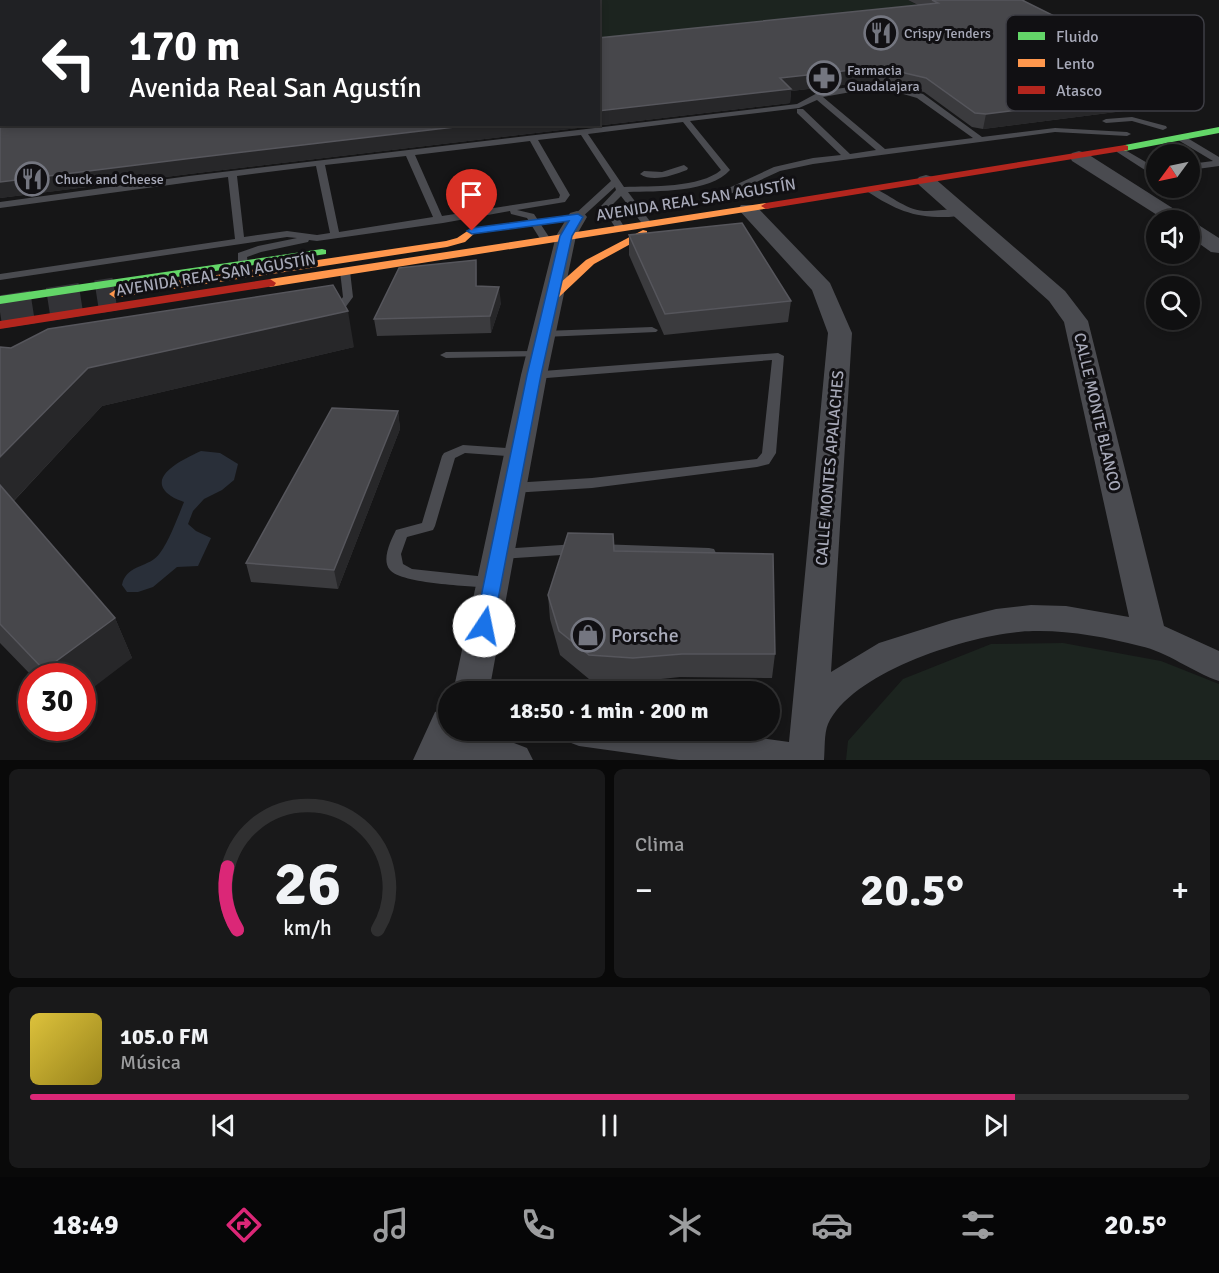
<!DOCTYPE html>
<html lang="es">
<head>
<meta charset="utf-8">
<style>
	body { margin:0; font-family:Signika,sans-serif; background:#19191a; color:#f1f3f6; height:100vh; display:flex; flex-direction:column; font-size:22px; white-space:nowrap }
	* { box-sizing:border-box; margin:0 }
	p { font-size:20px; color:#9c9d9f }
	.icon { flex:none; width:33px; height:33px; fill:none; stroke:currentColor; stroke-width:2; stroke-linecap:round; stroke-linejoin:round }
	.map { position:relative; height:760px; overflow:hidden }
	.side { display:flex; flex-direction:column; gap:9px; padding:9px; background:#090909; flex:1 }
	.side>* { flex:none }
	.top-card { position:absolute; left:0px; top:0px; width:600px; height:126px; box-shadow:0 3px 9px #0003,0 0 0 2px #303031; background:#202124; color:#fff; overflow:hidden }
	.needle { width:39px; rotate:237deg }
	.buttons { position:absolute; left:1146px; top:144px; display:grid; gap:12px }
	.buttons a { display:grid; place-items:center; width:54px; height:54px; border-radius:50%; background:#101011; box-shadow:0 3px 9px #0003,0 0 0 2px #303031; font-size:30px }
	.speed { position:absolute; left:18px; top:663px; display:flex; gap:12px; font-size:30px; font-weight:700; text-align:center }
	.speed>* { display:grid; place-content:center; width:78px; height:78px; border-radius:50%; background:#101011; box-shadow:0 3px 9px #0003,0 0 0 2px #303031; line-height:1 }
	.speed .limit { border:9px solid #d22; background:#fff; color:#111 }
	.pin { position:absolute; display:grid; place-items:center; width:51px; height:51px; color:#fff; margin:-62px -26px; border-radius:50% 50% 50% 0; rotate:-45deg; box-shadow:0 0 6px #0007 }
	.pin .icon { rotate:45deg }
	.me { position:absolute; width:66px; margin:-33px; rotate:11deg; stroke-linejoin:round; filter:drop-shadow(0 0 4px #0008) }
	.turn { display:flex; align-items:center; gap:21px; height:126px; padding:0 30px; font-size:27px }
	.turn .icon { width:78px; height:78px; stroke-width:2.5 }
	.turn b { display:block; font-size:42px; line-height:51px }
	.big { font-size:45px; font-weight:700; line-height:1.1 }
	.side .tile { flex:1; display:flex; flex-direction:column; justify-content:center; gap:9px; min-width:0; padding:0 21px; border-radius:9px; background:#19191a }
	.side .dial { align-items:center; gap:0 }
	.dial svg { height:156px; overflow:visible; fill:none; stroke:#303031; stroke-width:7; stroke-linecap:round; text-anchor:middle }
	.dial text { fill:#f1f3f6; stroke:none }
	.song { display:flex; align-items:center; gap:18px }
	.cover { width:72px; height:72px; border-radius:9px; background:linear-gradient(135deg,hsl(50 70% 55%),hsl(50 70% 35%)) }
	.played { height:6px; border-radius:3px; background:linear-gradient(90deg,#db2777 85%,#303031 85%) }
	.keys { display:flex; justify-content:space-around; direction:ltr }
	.heat { display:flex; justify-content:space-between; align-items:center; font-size:33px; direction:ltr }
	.side .tiles { flex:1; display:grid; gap:9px; grid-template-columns:1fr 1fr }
	.tile:last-child { grid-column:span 2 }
	.trip { position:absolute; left:438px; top:681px; width:342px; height:60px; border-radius:30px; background:#101011; box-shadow:0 3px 9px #0003,0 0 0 2px #303031; font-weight:700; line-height:60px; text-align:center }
	.tabs { display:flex; height:96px; justify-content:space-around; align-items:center; background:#060607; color:#9c9d9f }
	.tabs .icon { width:42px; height:42px }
	.tabs .current { color:#db2777 }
	.tabs b { font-size:27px; color:#f1f3f6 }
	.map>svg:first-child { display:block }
</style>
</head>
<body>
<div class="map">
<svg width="1219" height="760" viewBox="0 0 1219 760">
	<rect width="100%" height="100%" fill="#161617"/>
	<path fill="#1c241f" d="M553 0H908L931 13 599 46 598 2H540Z
		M1063 643 1161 661 1219 684V760H846L848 741 903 679 991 644Z"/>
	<path fill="#292f39" d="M201 451 220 453 238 464 234 480 222 490 204 499 193 511 188 524 196 531 211 538 198 566 177 567 153 587 138 592H127L122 585C126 564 150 568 160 553 170 539 177 519 184 502 180 500 175 499 171 496 143 477 186 458 201 451Z"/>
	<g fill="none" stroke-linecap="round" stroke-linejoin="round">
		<path stroke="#333337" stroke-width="33" stroke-dasharray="33 16" stroke-linecap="butt" d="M0 312 115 294"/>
		<path fill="#4a4b50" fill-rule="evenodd" d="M0 1 4 2H2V5Z
			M879 83 923 94 982 137 1055 128 1127 132 1131 134 1127 136 1055 132 813 164 780 171 713 202H707V198L774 167 813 158 841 155 797 113V109H803L850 154 876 150 817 100 799 108 690 121 730 170C710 193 657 191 628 192L652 224 647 227 644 226 621 196 611 206 625 228 623 230H617L601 206 616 190 615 187 580 219H574V215L611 181 581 135 538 140 570 195 565 202 517 210 534 214 551 240 550 242H542L527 218 511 214 510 211 443 223 317 241 309 240 308 242 261 252 247 257 248 263 243 266 238 263V253L258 246 297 238 287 237 0 280V274L235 239 228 177 0 208V202L189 176 797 104 821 91ZM879 87 917 98 973 138 885 149 823 97ZM683 122 721 170C700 188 651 186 624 187L588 134ZM530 141 560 195 559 198 442 216 415 155ZM406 156 433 217 339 232 325 165ZM316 166 330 233 317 235 287 231 244 237 237 176Z
			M1132 117 1166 126 1167 128 1163 130 1132 121 1106 123 1102 121 1106 119Z
			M1178 136H1184L1219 157V166L1190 170V164L1213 161 1178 140Z
			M1120 147 1156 168V174L1148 172 1117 152V148Z
			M684 165 688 168 687 170C673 175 653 183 640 174L644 171 662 172Z
			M871 187C890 194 903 209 924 211 936 212 957 206 967 213 962 217 955 216 949 217 914 218 896 210 868 192V188Z
			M345 268 350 271 353 297 339 316 335 317 329 314 343 297 340 271Z
			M652 327 658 330 656 332 544 337 538 334 544 331Z
			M540 351 544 352 546 354 544 356 446 358 440 355 446 352Z
			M778 353 784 356 776 453 769 464 757 467 592 488 512 493 507 491 505 488 507 485 512 483 592 478 757 459 762 453 772 360 534 379 530 378 528 375 530 372Z
			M463 445 519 449 526 453 519 457 465 453 455 458 435 526 433 530 407 537 401 554 403 564 412 569 496 578 499 582 496 586 491 588C471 586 402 584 390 570 381 560 391 540 396 530L422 523 442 456 444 453Z
			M577 544 582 545 584 549 582 553 577 554 499 559 494 558 492 554 494 550 499 549Z
			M598 544 709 548 714 549 716 553 714 557 709 558 598 554 593 553 591 549 593 545Z"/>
		<path fill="#4a4b50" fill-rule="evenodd" d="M1079 151 1086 153 1185 216 1188 220H1165L1072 161 1070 157 1072 153Z
			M926 175 933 177 1065 291 1088 321 1164 626 1219 651V681C1192 672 1168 652 1140 646 1106 637 1068 630 1033 631 977 632 853 670 828 724 824 733 825 749 824 760H679L579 746 566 741 561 730H702L789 742 828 333 812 290 738 209 741 205H755L830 283 852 333 831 672 879 643 952 620 996 609 1031 605 1066 606 1129 617 1064 322 1049 301 919 185 916 181 919 177Z
			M577 211 584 213 587 217 576 236 547 375 489 692H453L521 375 556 236 570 213Z
			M1190 222 1197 224 1219 238V253L1211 252 1190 237Z
			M448 707V730H463L461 737 514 743 527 748 533 760H413L435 712Z"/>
		<path fill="#63d668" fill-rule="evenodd" d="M26 0H34L25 2Z
			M44 0H52L43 2Z
			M98 0H106L97 2Z
			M129 0H137L129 2Z
			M0 19H2L0 24Z
			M1219 127V133L1125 151 1120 148 1125 145Z
			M322 249 326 250V254L0 304V296Z"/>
		<path fill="#ff974d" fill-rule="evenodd" d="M0 48H2L0 53Z
			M0 79H2L0 85Z
			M2 104V110L0 111V105Z
			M766 203 770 204V208L270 287 264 283 270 279Z
			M472 228 477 231 465 242 447 247 115 298 109 294 115 290 446 241 457 238Z
			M643 230 647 231V235L594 264 558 298H550L548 295 550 292 586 260Z"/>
		<path fill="#b3261e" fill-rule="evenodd" d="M1125 145 1128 146V150L766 209 761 206 766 203Z
			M270 279 276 283 274 286 0 329V321Z"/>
	</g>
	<path fill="#3b3b3e" d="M908 0H1025L1024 1 1194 102 983 129 972 127 924 92 877 81 791 91 790 103 189 174 0 198V122L918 5Z
		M629 235 791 301 788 322 664 335 629 255Z
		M476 260 477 286 501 303 491 333 377 336 374 319Z
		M0 347 11 348 354 347 102 406 14 501 115 618 132 658 82 676H32L0 643Z
		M398 411 400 429 338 589 251 582 246 563Z
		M614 551 775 654 772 678 680 677 633 682 589 679 560 655 550 619 548 595Z"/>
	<path fill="#272729" d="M374 0H421V1L374 2Z
		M425 0H535L518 2H425Z
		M879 67 877 81 791 91 790 103 189 174 0 198V182L185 159 480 124H598V111L780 78Z
		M1199 88 1194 102 983 129 986 114Z
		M476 260 477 277V303L476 286Z
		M499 287 501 303 491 333 490 316Z
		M348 311 354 347 102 406 6 509 0 497V457L88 368Z
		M398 411 400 429 338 589 334 570Z
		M115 618 132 658 82 696V676H48L44 670Z"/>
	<path fill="#47474b" stroke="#56565c" stroke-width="1.5" d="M932 0H1022L1199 88 986 114 975 113 926 78 879 67 780 78 791 89 598 111V38L938 3Z
		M2 121V124H480L185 159 0 182V122Z
		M742 223 791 301 665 314 629 235Z
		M476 260V286L499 287 490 316 374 319 399 268Z
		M333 285 348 311 88 368 0 457V347L11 348 48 329Z
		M332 408 398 411 334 570 246 563Z
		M0 485 115 618 44 670 0 624Z
		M568 533 613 534 614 551 773 554 775 654H682L633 658 589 655 559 631 548 595Z"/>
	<path fill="#1a73e8" stroke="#114b97" stroke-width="1.5" d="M578 214 583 217 572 236 541 375 493 626 490 631 484 633 478 631 475 626 527 375 560 236 569 221 472 234 467 231 472 228Z"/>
	<defs>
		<symbol id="restaurant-ring" viewBox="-11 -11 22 22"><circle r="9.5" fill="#111013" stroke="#747680" stroke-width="1.5"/><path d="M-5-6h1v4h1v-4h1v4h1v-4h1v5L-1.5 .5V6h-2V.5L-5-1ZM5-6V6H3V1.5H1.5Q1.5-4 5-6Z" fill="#747680"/></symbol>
		<symbol id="pharmacy-ring" viewBox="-11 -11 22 22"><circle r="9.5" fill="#111013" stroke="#747680" stroke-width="1.5"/><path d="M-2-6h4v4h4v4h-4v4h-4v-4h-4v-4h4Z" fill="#747680"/></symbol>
		<symbol id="shop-ring" viewBox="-11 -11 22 22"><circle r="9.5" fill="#111013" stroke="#747680" stroke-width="1.5"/><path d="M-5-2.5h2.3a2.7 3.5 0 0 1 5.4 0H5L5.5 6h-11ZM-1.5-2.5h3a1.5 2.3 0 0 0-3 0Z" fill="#747680"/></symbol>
	</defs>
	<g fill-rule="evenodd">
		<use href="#restaurant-ring" x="862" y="14" width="38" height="38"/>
		<use href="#pharmacy-ring" x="805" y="59" width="38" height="38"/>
		<use href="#restaurant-ring" x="13" y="160" width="38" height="38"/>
		<use href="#shop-ring" x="569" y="616" width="38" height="38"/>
	</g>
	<g text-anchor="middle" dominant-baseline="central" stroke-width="6" stroke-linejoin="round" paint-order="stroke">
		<g font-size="14" fill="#a7a9b8" stroke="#111013" text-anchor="start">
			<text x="904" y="33">Crispy Tenders</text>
			<text x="847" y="70">Farmacia<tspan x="847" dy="16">Guadalajara</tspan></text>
			<text x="55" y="179">Chuck and Cheese</text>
		</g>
		<g font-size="16" fill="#a7a9b8" stroke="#111013">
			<text transform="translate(696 200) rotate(-9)">AVENIDA REAL SAN AGUSTÍN</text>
			<text transform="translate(216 275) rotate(-9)">AVENIDA REAL SAN AGUSTÍN</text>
			<text transform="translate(1097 412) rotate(77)">CALLE MONTE BLANCO</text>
			<text transform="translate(830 468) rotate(-85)">CALLE MONTES APALACHES</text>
		</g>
		<g font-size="20" fill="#a7a9b8" stroke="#111013" text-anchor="start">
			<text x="611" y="635">Porsche</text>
		</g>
	</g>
	<rect x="1006" y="15" width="198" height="96" rx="9" fill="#111013" stroke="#3e3e45" stroke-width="1.5"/>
	<rect x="1018" y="32" width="27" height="8" fill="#63d668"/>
	<rect x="1018" y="59" width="27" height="8" fill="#ff974d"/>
	<rect x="1018" y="86" width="27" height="8" fill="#b3261e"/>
	<g font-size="16" fill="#a7a9b8">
		<text x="1056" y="42">Fluido</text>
		<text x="1056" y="69">Lento</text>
		<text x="1056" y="96">Atasco</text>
	</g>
</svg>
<div class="buttons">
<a><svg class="needle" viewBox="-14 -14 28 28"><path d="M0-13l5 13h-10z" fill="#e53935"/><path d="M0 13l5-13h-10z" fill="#9c9d9f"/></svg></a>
<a><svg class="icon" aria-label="sound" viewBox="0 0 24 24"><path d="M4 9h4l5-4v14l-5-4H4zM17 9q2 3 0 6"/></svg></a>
<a><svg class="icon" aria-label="search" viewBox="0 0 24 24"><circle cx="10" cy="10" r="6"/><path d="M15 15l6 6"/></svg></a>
</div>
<div class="speed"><div class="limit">30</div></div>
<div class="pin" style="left:472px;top:231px;background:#d93025"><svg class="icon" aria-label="arrive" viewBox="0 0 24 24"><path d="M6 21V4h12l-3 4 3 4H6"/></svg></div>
<svg class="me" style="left:484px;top:626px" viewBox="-20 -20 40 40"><circle r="19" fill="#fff"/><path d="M0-13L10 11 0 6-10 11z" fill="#1a73e8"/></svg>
<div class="trip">18:50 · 1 min · 200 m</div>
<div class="top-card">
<div class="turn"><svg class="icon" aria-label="left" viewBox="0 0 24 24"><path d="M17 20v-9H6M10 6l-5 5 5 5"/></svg><div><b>170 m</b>Avenida Real San Agustín</div></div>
</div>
</div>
<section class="side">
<div class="tiles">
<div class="tile dial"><svg viewBox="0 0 100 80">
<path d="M14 69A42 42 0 1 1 86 69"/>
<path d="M14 69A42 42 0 0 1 9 37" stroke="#db2777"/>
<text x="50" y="56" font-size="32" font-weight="700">26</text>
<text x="50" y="72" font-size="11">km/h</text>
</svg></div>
<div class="tile"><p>Clima</p>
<div class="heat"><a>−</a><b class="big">20.5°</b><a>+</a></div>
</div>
<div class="tile">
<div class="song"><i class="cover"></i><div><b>105.0 FM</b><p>Música</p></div></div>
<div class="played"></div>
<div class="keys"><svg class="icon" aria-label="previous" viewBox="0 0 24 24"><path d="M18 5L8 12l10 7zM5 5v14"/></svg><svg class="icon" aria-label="pause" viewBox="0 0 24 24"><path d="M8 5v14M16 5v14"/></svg><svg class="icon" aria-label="next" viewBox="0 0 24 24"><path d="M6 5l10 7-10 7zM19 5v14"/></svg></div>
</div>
</div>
</section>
<nav class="tabs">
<b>18:49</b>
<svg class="icon current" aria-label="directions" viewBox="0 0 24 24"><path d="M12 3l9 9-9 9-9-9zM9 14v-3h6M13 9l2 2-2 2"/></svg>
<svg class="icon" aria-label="music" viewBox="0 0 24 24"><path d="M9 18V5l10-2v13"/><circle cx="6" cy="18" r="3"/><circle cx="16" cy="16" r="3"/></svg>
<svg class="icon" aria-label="phone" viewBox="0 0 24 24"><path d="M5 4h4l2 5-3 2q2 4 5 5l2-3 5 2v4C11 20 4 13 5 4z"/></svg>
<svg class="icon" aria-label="climate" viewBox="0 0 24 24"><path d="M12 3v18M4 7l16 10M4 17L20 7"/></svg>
<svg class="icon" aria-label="car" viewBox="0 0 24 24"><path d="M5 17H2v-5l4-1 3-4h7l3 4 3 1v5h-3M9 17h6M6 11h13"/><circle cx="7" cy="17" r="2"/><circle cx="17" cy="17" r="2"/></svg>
<svg class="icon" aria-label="filters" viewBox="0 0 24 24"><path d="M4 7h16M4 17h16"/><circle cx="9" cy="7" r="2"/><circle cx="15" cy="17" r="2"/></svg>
<b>20.5°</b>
</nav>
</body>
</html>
